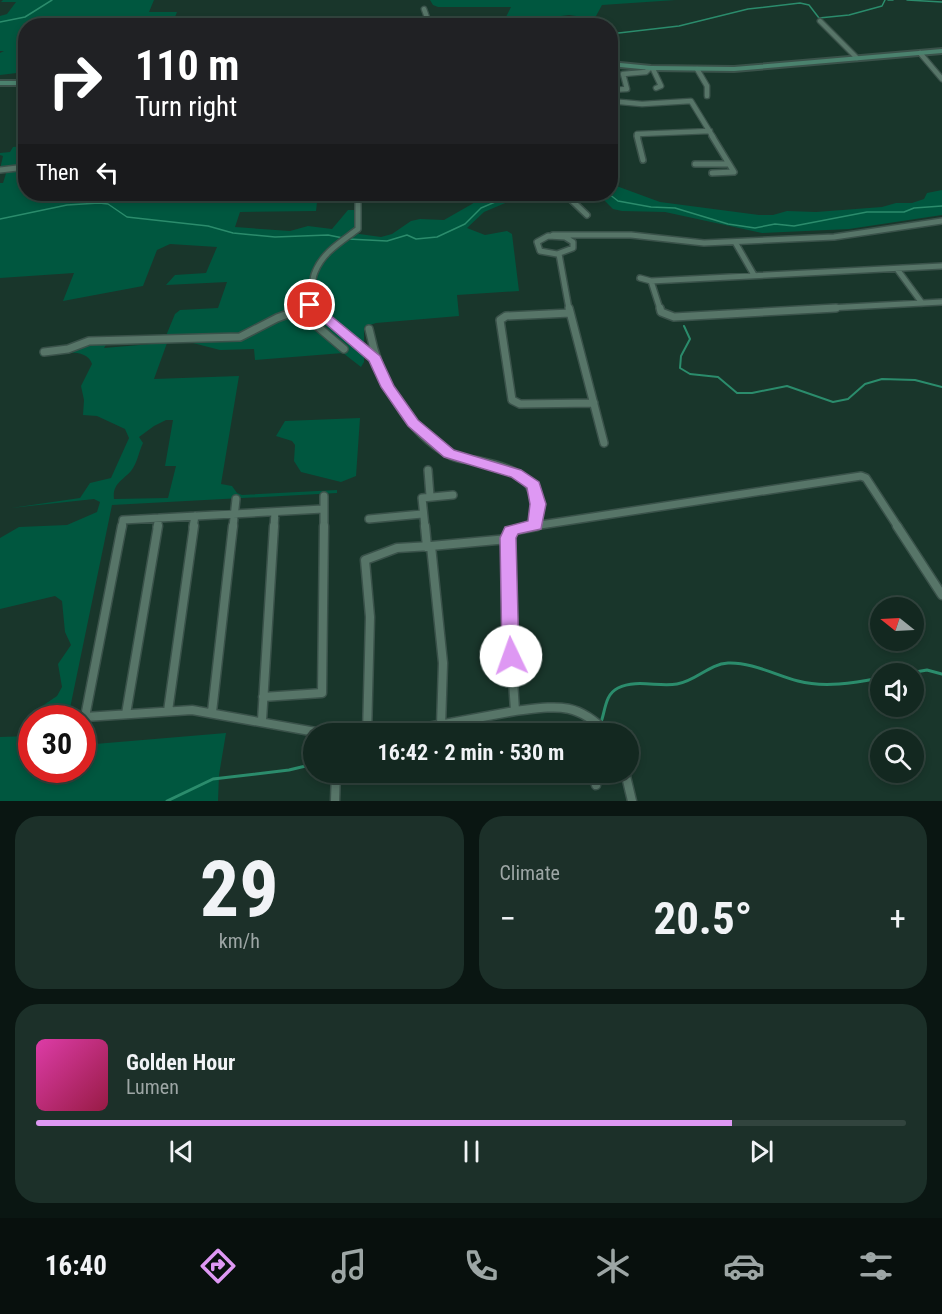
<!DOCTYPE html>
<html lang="en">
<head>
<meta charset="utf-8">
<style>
	body { margin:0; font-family:"Roboto Condensed",sans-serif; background:#1c3029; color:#f1f3f6; height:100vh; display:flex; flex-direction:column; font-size:22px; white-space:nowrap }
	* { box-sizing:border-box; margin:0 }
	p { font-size:20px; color:#9da6a5 }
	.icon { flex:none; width:33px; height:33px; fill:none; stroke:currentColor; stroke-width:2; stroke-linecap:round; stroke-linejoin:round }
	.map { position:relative; height:801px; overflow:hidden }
	.side { display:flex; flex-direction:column; gap:15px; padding:15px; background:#0a1612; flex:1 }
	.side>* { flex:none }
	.hud { position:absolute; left:18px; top:18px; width:600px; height:183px; border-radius:24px; box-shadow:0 3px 9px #0003,0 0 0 2px #32443e; background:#202124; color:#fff; overflow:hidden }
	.needle { width:39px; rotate:288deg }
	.controls { position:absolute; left:870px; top:597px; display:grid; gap:12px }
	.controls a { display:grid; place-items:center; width:54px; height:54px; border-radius:50%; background:#132820; box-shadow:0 3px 9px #0003,0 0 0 2px #32443e; font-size:30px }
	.speed { position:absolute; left:18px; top:705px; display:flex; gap:12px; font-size:30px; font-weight:700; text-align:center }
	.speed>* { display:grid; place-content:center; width:78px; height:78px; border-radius:50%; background:#132820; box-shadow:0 3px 9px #0003,0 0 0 2px #32443e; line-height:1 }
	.speed .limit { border:9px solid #d22; background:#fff; color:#111 }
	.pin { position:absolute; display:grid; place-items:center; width:51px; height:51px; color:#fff; margin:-26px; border:3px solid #fff; border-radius:50%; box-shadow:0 2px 6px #0007 }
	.me { position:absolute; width:66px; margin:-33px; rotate:357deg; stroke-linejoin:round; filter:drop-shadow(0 0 4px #0008) }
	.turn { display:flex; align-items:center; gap:21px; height:126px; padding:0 18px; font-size:27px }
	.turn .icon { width:78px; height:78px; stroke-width:2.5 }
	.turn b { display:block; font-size:42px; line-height:51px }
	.then { display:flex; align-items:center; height:57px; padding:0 18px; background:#0003; gap:12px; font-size:22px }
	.big { font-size:45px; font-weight:700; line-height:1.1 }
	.side .tile { flex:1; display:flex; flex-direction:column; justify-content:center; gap:9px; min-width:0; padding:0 21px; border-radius:24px; background:#1c3029 }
	.side .dial { align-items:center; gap:0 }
	.dial b { font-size:78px; line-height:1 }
	.song { display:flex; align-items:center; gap:18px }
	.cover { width:72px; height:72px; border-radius:9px; background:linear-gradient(135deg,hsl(320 70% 55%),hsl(340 70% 35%)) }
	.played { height:6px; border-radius:3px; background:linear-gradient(90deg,#de98f3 80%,#32443e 80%) }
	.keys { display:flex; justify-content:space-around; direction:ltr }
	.heat { display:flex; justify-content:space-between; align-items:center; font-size:33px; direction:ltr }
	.side .tiles { flex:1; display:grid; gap:15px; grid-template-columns:1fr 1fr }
	.tile:last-child { grid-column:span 2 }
	.trip { position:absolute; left:303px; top:723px; width:336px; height:60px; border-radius:30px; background:#132820; box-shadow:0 3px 9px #0003,0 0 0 2px #32443e; font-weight:700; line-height:60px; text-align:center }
	.tabs { display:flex; height:96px; justify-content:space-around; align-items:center; background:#08100d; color:#9da6a5 }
	.tabs .icon { width:42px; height:42px }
	.tabs .on { color:#de98f3 }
	.tabs b { font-size:27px; color:#f1f3f6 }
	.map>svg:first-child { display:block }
</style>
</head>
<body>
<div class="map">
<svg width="942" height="801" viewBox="0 0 942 801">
	<rect width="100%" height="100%" fill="#19362b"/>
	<path fill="#00573f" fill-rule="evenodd" d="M3 0H154L149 12H177L173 22 212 19 208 26H26L25 48 21 51 25 55V68L22 71 25 72 0 75V53L4 51H0V16L7 14 16 2H1Z
		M430 0H676L602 5 596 16 590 18 569 15 538 19 506 17 511 7H438L433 5Z
		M25 146V166L0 169 3 156 0 155V153L10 152 13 147Z
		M25 168 26 194H213C225 199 236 201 247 194H318L316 211 240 212 235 227 290 231 308 226 332 229 348 210H356V227L352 233 381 237 392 234 411 221 420 219 444 220 472 204 485 194H527L484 212 467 228 485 235 507 231 512 234 519 291 457 295 459 316 376 323 364 327V362L361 367 343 353 255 360 254 349 220 350 189 342 167 343 154 379 239 376 221 484 232 486 237 493 242 495 337 490V493L112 505 68 718H63L62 715 54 717 47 714 42 706 57 696 62 687 58 664 71 645 65 632 62 601 55 596 0 609V538L19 527 67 525 97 512 100 502 94 499 11 508 80 498 90 483 111 478 129 438 125 429 97 416 83 415 84 400 81 386 92 364C87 346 55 354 40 356L41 354 83 343H107L104 348 163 343 175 314 180 310 218 308 227 282 166 285 175 275 206 273 217 247 170 244 157 250 143 286 63 301 74 273 0 278V183H3L7 170ZM166 420H173L165 466H176L168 498 114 499C112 484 123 480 131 471 137 464 139 451 143 443L139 437 154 426Z
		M611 184 660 202 759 215H773L787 211 816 212 882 207 896 203H912L924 199 927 193 942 190V215L849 229 762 233 665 212 622 211 613 209 598 194H610Z
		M360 418 356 476 341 482 301 472 294 461 295 445 292 441 276 436 285 421Z
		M226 733 219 775 218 801H0V737L31 736 32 770H82L83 745Z"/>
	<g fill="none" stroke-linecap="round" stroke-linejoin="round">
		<path stroke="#2b8c6c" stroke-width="1.5" d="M888 0H893
			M907 0 942 2
			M0 22 25 17 52 0
			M610 34 679 26 748 9 800 3 809 5 819 18 849 15 882 6 885 0
			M609 194 618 201 651 207 675 208 728 224 755 228 775 224 794 226 867 212H904L914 208 942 206
			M0 219 67 205 99 203 108 204 127 217 208 226 233 233 275 237 328 235 343 238
			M348 239 387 241 407 235 416 239 437 237 465 224 481 208 514 194"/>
		<path stroke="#2b8c6c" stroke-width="2" d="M684 326 690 339 681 356 680 368 690 374 718 377 737 393H752L787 386 833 402 848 399 865 384 882 379 915 380 942 387"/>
		<path stroke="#2b8c6c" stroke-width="3" d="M904 674 927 670 942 674
			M593 734C608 722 600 697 618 688 636 679 658 687 677 684 696 681 709 664 728 663 752 662 775 675 798 681 824 688 854 683 880 678
			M167 801 213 779 289 770 314 764"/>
		<defs>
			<path id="street-far3" d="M424 9 430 26
				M820 21 857 58
				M920 53 942 79
				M653 69 661 86 656 88
				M697 69 707 86V96
				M610 90 627 89 623 74 646 72 649 69
				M610 101 642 104 691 101 713 137
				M638 137 637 134 710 131"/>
			<path id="street-far2" d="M637 136 643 160
				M712 136 734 172 712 173
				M695 164H729
				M0 170 26 167
				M565 194 587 215
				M553 235H631L704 243 834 237 942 221
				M548 236 565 237 573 242V248L557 254 540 251 537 242Z
				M735 242 754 275
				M559 254 569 309
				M897 269 922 303
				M640 278 651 281
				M310 305 315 309
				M300 309C317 303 309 286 315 272 323 252 341 242 358 229V194
				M660 309 651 281 942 266
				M809 309 942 302"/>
			<path id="street-far1" d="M314 308 373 357
				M569 308 604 443
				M660 308 661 312 674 317 836 308
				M298 310 344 349
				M570 313 506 316 500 320 512 400 520 404 594 403
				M369 329C379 378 405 432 452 456 460 460 470 459 479 461 521 470 540 480 535 526
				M44 352 68 349 89 341 240 337 277 318 304 308
				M428 470 430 496
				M369 519 422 514
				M122 527 123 520 323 509
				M157 527 159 518
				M193 527 195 516
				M233 527 236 499
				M274 527 275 512
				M324 527V496
				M425 527 422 498 453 495
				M527 527 861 476 866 478 898 527"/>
			<path id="street" d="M122 526 85 717 192 710 327 734
				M425 526 427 547
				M897 526 942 595
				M263 697 322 693 324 526
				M168 711 194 526
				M515 711C557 706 577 701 608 734
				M212 712 233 526
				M126 714 158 526
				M262 720 274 526
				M441 726 443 663 431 546 508 539
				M367 734 370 617 365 560 397 548 431 546
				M390 734 515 711 509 619 508 539 510 531 537 526
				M593 772 596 785
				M625 772 632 801
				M335 801 336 772"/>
			<path id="secondary" d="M942 49V53L734 71 651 70 610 66V62L651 66 734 67Z
				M0 81H26V85H0Z"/>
		</defs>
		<use href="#street-far3" stroke="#3a524a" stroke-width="7"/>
		<use href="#street-far2" stroke="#3a524a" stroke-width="8"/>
		<use href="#street-far1" stroke="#3a524a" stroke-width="10"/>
		<use href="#street" stroke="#3a524a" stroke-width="11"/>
		<use href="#secondary" stroke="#3a524a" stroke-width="4"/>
		<use href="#street-far3" stroke="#577568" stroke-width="4.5"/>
		<use href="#street-far2" stroke="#577568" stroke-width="5"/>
		<use href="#street-far1" stroke="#577568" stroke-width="7"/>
		<use href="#street" stroke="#577568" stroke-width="8"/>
		<use href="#secondary" fill="#4b826e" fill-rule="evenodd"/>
	</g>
	<path fill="#de98f3" stroke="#90639e" stroke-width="1.5" d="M310 301 314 302 380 356 394 386 418 420 454 450 521 470 539 482 546 504 541 529 518 534 516 538 519 656 517 661 511 663 504 661 502 656 500 538 505 527 528 521 530 504 527 488 511 477 444 457 408 426 381 387 369 361 306 307 304 305Z"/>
</svg>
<div class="controls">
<a><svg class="needle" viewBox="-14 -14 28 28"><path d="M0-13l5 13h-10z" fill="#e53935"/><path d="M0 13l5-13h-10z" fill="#9da6a5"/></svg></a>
<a><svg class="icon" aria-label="sound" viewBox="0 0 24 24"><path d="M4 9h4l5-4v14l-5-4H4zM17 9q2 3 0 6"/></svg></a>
<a><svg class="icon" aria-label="search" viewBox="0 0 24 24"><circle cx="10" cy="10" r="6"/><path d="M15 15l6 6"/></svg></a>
</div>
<div class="speed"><div class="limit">30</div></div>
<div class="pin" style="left:310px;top:305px;background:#d93025"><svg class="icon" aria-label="arrive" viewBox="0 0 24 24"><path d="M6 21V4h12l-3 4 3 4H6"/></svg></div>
<svg class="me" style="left:511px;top:656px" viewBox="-20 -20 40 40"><circle r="19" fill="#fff"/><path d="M0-13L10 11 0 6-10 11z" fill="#de98f3"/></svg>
<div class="trip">16:42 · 2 min · 530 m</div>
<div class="hud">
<div class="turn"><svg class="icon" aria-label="right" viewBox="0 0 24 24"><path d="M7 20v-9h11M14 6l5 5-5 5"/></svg><div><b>110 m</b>Turn right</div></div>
<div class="then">Then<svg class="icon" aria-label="left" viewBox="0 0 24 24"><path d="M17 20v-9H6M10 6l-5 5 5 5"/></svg></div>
</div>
</div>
<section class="side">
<div class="tiles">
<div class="tile dial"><b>29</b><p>km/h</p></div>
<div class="tile"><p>Climate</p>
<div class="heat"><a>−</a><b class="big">20.5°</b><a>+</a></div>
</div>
<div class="tile">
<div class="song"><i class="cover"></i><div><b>Golden Hour</b><p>Lumen</p></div></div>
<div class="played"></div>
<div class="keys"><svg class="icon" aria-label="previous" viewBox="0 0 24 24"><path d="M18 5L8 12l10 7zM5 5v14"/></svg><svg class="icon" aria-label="pause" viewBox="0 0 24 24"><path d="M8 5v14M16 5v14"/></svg><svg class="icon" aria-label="next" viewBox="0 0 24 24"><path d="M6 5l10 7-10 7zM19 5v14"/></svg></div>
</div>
</div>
</section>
<nav class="tabs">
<b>16:40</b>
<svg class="icon on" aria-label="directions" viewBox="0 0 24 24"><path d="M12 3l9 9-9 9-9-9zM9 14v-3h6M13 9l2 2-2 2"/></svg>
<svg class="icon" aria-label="music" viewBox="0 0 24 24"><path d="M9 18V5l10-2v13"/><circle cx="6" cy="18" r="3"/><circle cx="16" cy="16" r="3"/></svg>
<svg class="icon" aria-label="phone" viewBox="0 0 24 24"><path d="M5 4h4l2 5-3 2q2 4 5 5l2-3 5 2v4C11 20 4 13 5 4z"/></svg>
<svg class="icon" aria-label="climate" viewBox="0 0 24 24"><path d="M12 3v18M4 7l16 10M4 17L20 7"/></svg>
<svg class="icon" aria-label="car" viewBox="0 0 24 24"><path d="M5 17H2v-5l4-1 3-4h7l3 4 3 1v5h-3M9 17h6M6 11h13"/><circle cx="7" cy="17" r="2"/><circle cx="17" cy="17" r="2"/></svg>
<svg class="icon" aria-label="filters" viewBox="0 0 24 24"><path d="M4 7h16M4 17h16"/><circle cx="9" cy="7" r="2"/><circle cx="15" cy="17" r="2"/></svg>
</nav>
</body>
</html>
